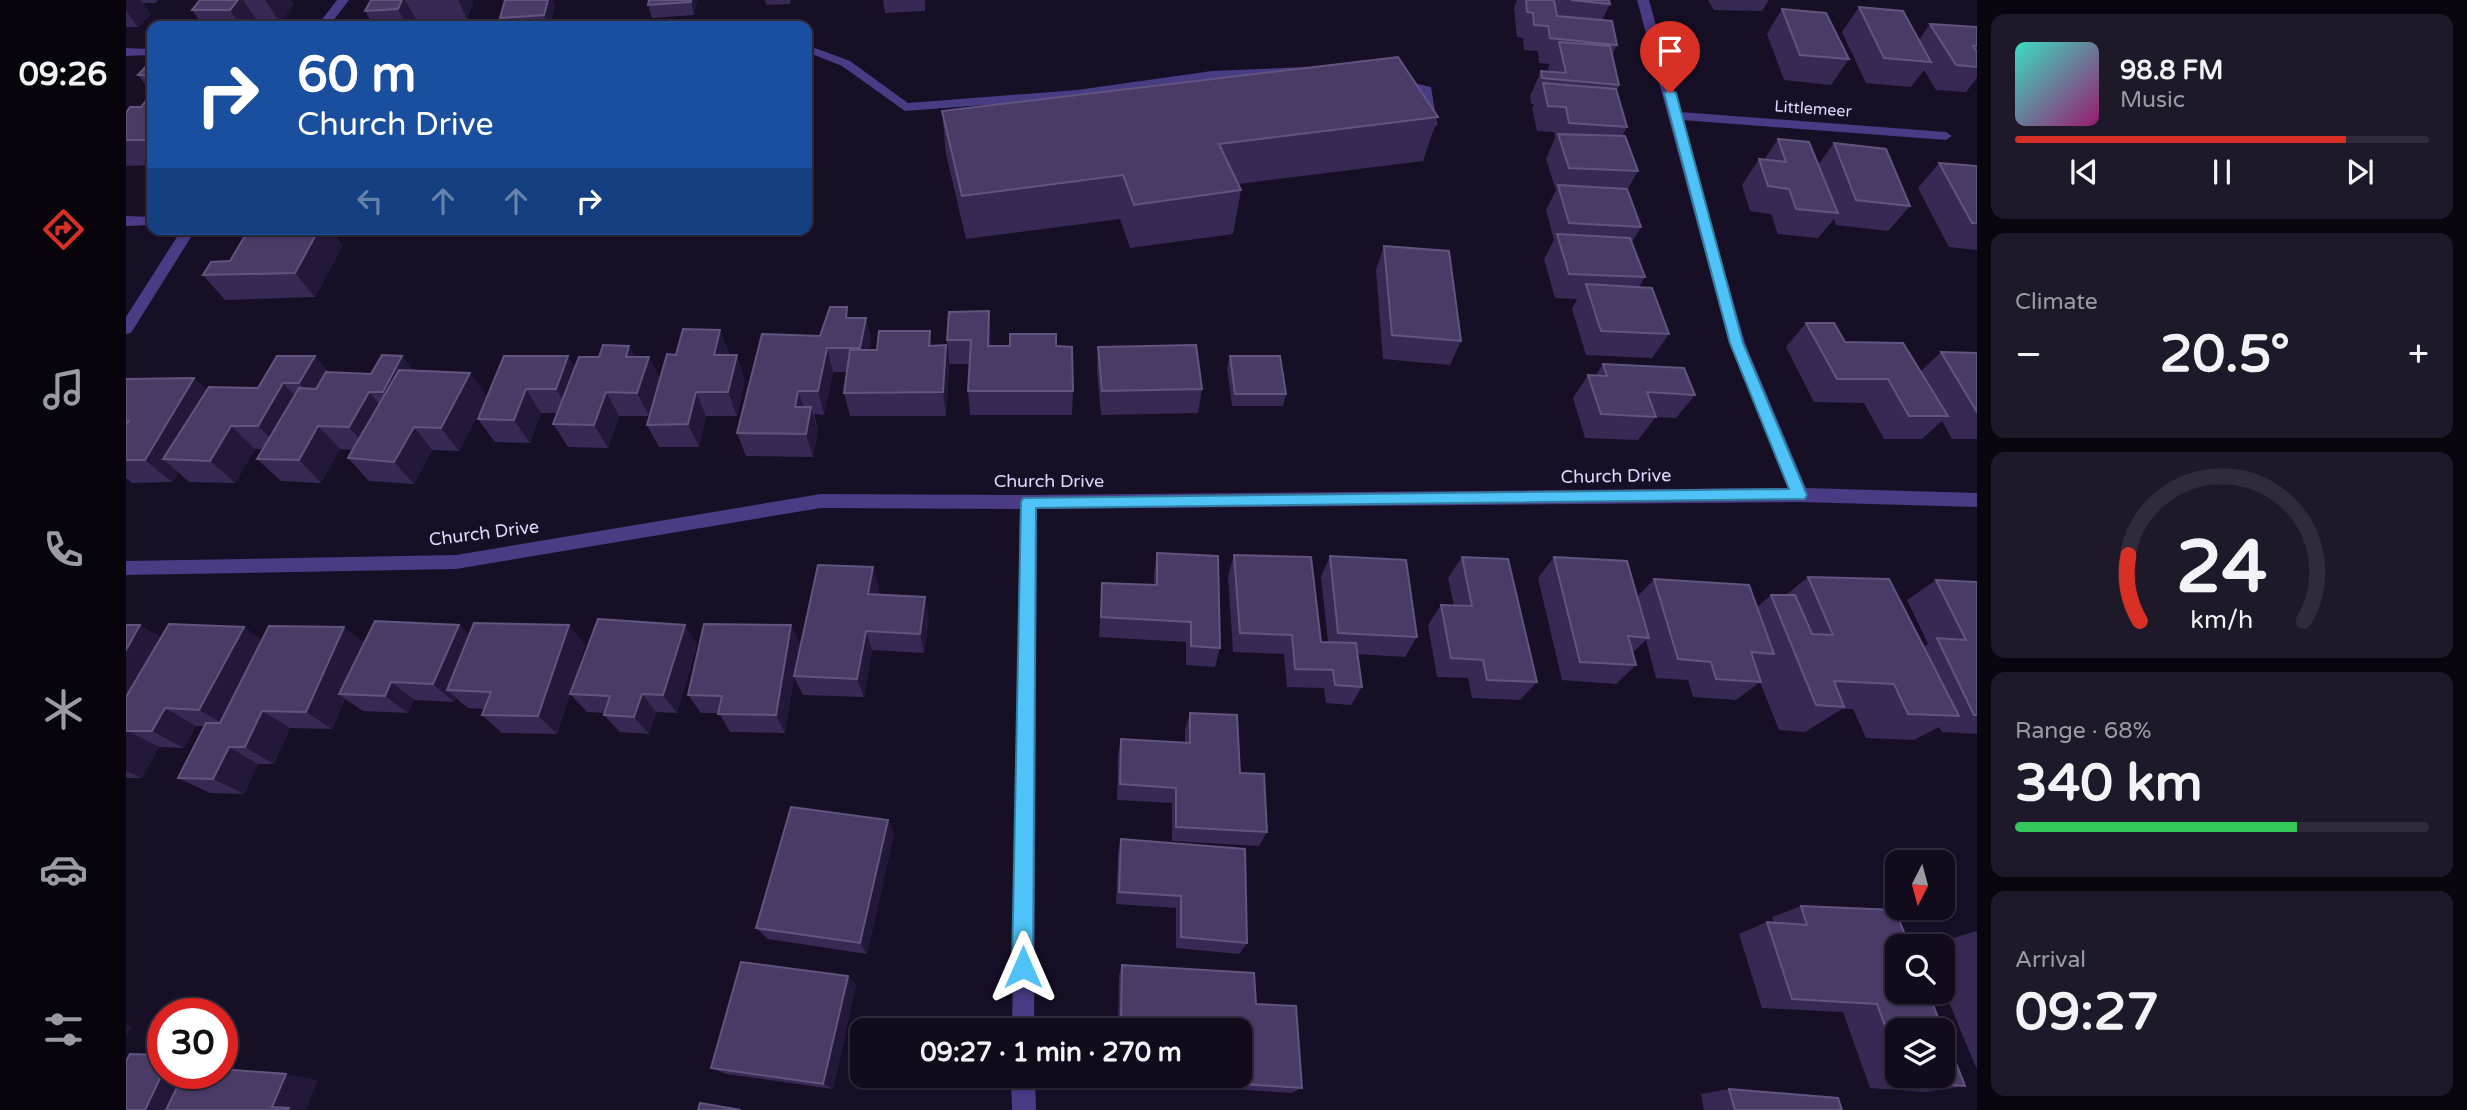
<!DOCTYPE html>
<html lang="en">
<head>
<meta charset="utf-8">
<style>
	body { margin:0; font-family:"Varela Round",sans-serif; background:#1e1929; color:#f1f3f6; height:100vh; display:flex; flex-direction:column; font-size:26px; white-space:nowrap }
	* { box-sizing:border-box; margin:0 }
	p { font-size:23px; color:#9c9ba3 }
	.icon { flex:none; width:38px; height:38px; fill:none; stroke:currentColor; stroke-width:2; stroke-linecap:round; stroke-linejoin:round }
	.map { position:relative; flex:1; overflow:hidden }
	.sheet { display:flex; flex-direction:column; gap:14px; padding:14px; background:#09060f; width:490px }
	.sheet>* { flex:none }
	.banner { position:absolute; left:21px; top:21px; width:665px; height:214px; border-radius:14px; box-shadow:0 2px 5px #0004,0 0 0 2px #302b3b; background:#1a4fa0; color:#fff; overflow:hidden }
	.needle { width:46px; rotate:186deg }
	.tools { position:absolute; left:1759px; top:850px; display:grid; gap:14px }
	.tools a { display:grid; place-items:center; width:70px; height:70px; border-radius:14px; background:#110b1c; box-shadow:0 2px 5px #0004,0 0 0 2px #302b3b; font-size:35px }
	.speed { position:absolute; left:21px; top:998px; display:flex; gap:14px; font-size:35px; font-weight:700; text-align:center }
	.speed>* { display:grid; place-content:center; width:91px; height:91px; border-radius:50%; background:#110b1c; box-shadow:0 2px 5px #0004,0 0 0 2px #302b3b; line-height:1 }
	.speed .limit { border:10px solid #d22; background:#fff; color:#111 }
	.pin { position:absolute; display:grid; place-items:center; width:60px; height:60px; color:#fff; margin:-72px -30px; border-radius:50% 50% 50% 0; rotate:-45deg; box-shadow:0 0 7px #0007 }
	.pin .icon { rotate:45deg }
	.me { position:absolute; width:77px; margin:-38px; rotate:0deg; stroke-linejoin:round; filter:drop-shadow(0 0 5px #0008) }
	.turn { display:flex; align-items:center; gap:24px; height:147px; padding:0 35px; font-size:32px }
	.turn .icon { width:91px; height:91px; stroke-width:2.5 }
	.turn b { display:block; font-size:49px; line-height:60px }
	.lanes { display:flex; align-items:center; height:66px; padding:0 35px; background:#0003; justify-content:center; gap:35px; direction:ltr }
	.lanes .off { opacity:.35 }
	.big { font-size:52px; font-weight:700; line-height:1.1 }
	.sheet .card { flex:1; display:flex; flex-direction:column; justify-content:center; gap:10px; min-width:0; padding:0 24px; border-radius:14px; background:#1e1929 }
	.sheet .dial { align-items:center; gap:0 }
	.dial svg { height:182px; overflow:visible; fill:none; stroke:#302b3b; stroke-width:7; stroke-linecap:round; text-anchor:middle }
	.dial text { fill:#f1f3f6; stroke:none }
	.song { display:flex; align-items:center; gap:21px }
	.cover { width:84px; height:84px; border-radius:10px; background:linear-gradient(135deg,hsl(170 70% 55%),hsl(320 70% 35%)) }
	.played { height:7px; border-radius:4px; background:linear-gradient(90deg,#d93025 80%,#302b3b 80%) }
	.keys { display:flex; justify-content:space-around; direction:ltr }
	.heat { display:flex; justify-content:space-between; align-items:center; font-size:38px; direction:ltr }
	.charge { height:10px; border-radius:5px; background:linear-gradient(90deg,#34c759 68%,#302b3b 0) }
	.trip { position:absolute; left:724px; top:1018px; width:402px; height:70px; border-radius:14px; background:#110b1c; box-shadow:0 2px 5px #0004,0 0 0 2px #302b3b; font-weight:700; line-height:70px; text-align:center }
	main { display:flex; flex:1; min-height:0 }
	.dock { display:flex; flex-direction:column; width:126px; justify-content:space-around; align-items:center; background:#07040b; color:#9c9ba3 }
	.dock .icon { width:49px; height:49px }
	.dock .on { color:#d93025 }
	.dock b { font-size:32px; color:#f1f3f6 }
	.map>svg:first-child { display:block }
</style>
</head>
<body>
<main>
<nav class="dock">
<b>09:26</b>
<svg class="icon on" aria-label="directions" viewBox="0 0 24 24"><path d="M12 3l9 9-9 9-9-9zM9 14v-3h6M13 9l2 2-2 2"/></svg>
<svg class="icon" aria-label="music" viewBox="0 0 24 24"><path d="M9 18V5l10-2v13"/><circle cx="6" cy="18" r="3"/><circle cx="16" cy="16" r="3"/></svg>
<svg class="icon" aria-label="phone" viewBox="0 0 24 24"><path d="M5 4h4l2 5-3 2q2 4 5 5l2-3 5 2v4C11 20 4 13 5 4z"/></svg>
<svg class="icon" aria-label="climate" viewBox="0 0 24 24"><path d="M12 3v18M4 7l16 10M4 17L20 7"/></svg>
<svg class="icon" aria-label="car" viewBox="0 0 24 24"><path d="M5 17H2v-5l4-1 3-4h7l3 4 3 1v5h-3M9 17h6M6 11h13"/><circle cx="7" cy="17" r="2"/><circle cx="17" cy="17" r="2"/></svg>
<svg class="icon" aria-label="filters" viewBox="0 0 24 24"><path d="M4 7h16M4 17h16"/><circle cx="9" cy="7" r="2"/><circle cx="15" cy="17" r="2"/></svg>
</nav>
<div class="map">
<svg width="1851" height="1110" viewBox="0 0 1851 1110">
	<rect width="100%" height="100%" fill="#170f26"/>
	<g fill="none" stroke-linecap="round" stroke-linejoin="round">
		<path fill="#493b84" fill-rule="evenodd" d="M211 0H223L203 26H191Z
			M1511 0H1523L1554 112 1820 132 1826 136 1820 140 1556 120 1619 343 1680 488 1851 493V507L1674 502 911 509 908 1031H886L894 509 695 508 330 569 0 575V561L330 555 695 494 903 495 1663 488 1603 343Z
			M681 45 724 61 782 103 951 90 1086 71 1180 67 1186 71 1180 75 1086 79 951 98 779 111 716 66 681 52Z
			M0 48 26 49V55L0 56Z
			M1273 80 1305 87 1311 124 1309 127 1305 128 1299 124 1295 92 1269 87V81Z
			M0 216 26 217V225L0 226Z
			M56 229H70L5 333 0 334V317Z
			M885 1076H909L910 1110H886Z"/>
	</g>
	<path fill="#382954" fill-rule="evenodd" d="M0 0H32L29 3H16L25 14 12 27H0Z
		M74 0H165L168 5 154 23 132 22 128 26H77L66 10Z
		M245 0H346L347 3 341 19 291 21 289 26H248L239 11Z
		M571 0 568 15 526 18 522 5Z
		M639 0H665L664 4 640 5Z
		M757 0H799V11L759 13Z
		M1391 0H1483L1484 4 1476 20 1491 45 1486 55 1493 85 1491 91 1501 127 1496 136 1512 171 1501 190 1515 227 1506 242 1519 277 1513 287 1543 334 1526 358 1460 355 1446 309 1451 299 1429 298 1418 259 1428 240 1420 210 1430 190 1420 159 1429 138 1428 132 1411 131 1406 108 1408 104H1405L1404 96 1415 71 1423 72 1422 67 1424 64 1413 63 1412 51 1398 50 1397 38 1391 37 1388 8Z
		M1582 0H1643L1636 11 1588 10Z
		M429 5 424 26H378L374 18Z
		M1733 7 1793 40 1804 24 1851 27V78L1840 92 1810 90 1798 70 1785 87 1740 83 1716 32Z
		M1656 9 1723 59 1705 85 1658 80 1641 34Z
		M26 60V165L0 166V140L26 93 12 75Z
		M816 111 1312 117 1297 161 1112 184 1115 190 1107 234 1004 248 994 219 840 239 820 154Z
		M1652 139 1692 165 1708 143 1784 206 1762 231 1710 225 1708 219 1692 238 1652 234 1645 214 1624 211 1616 185 1633 159 1638 160Z
		M1813 163 1851 166V250L1823 247 1792 188Z
		M217 245 189 297 99 300 77 275 104 261Z
		M1258 246 1335 341 1324 365 1257 359 1250 270Z
		M724 318H740L745 342 743 350 806 345 823 369 820 416H724L718 393 721 372H707L698 415 688 414 692 430 687 457 620 456 611 433 694 336Z
		M1680 323 1719 342 1795 371 1815 352 1851 353V439H1826L1816 421 1796 439H1758L1738 403 1688 402 1660 347Z
		M594 330 603 354V355L619 379 611 416H580L573 447H533L521 425 523 416H493L482 448 442 447 427 424 432 413H415L404 443 369 442 352 419 378 356 449 368 503 346 509 357H523L534 380 550 355Z
		M865 336V346H930L947 391 946 415H844L842 391 844 364H823L821 340Z
		M972 347 1076 389 1072 413 975 415 971 371Z
		M276 356 287 370 344 373 361 397 333 451 306 450 288 484 243 481 222 458 227 450 214 449 195 483 155 481 131 459 137 449H129L109 483 63 482 52 472 46 482 6 483 0 478V379L68 378 81 390 132 388 203 372 245 374Z
		M1104 356 1160 394 1157 406H1106L1101 368Z
		M1477 364 1569 395 1550 418 1530 417 1512 440 1459 438 1447 398 1462 375H1470Z
		M1031 553 1094 648 1089 667 1060 665V642L973 637 976 583 1028 585V574Z
		M1108 555 1195 642H1202L1195 577 1204 556 1291 637 1279 657 1231 654 1236 687 1225 705 1200 703 1198 688 1161 687 1158 654 1107 652 1102 576Z
		M1336 557 1411 682 1394 700 1346 698 1342 678 1311 677 1302 625 1315 605 1328 606 1322 578Z
		M1428 557 1511 597 1528 579 1631 607 1645 595H1660L1682 577 1797 647 1802 644 1781 600 1810 580 1851 582V734L1816 732 1813 727 1788 740 1740 738 1727 709H1716L1679 732 1653 730 1634 682 1610 700 1567 697 1562 680 1530 678 1520 640 1506 653 1510 665 1490 684 1436 680 1412 578Z
		M747 567 753 588 752 594 803 617 798 653 746 650 738 697 677 695 668 677 659 733 604 732 593 713H575L562 695 665 625 674 644 671 663Z
		M0 625H14L35 638 136 640 218 627 238 643 333 625 343 635 459 645 431 734 376 733 356 715 359 709 342 708 330 698 328 702 288 700 282 713 237 711 219 699 206 729 164 728 148 764H132L118 794 84 793 52 778 78 726H70L58 748 33 747 16 778H0Z
		M571 644 551 713 530 712 523 734 494 732 478 715 479 713 461 712 444 694Z
		M1064 713 1114 773 1141 832 1133 846 1046 841V803L991 800 992 756 995 739 1059 743V730Z
		M762 820 768 834 741 954 642 939 630 928Z
		M995 839 1121 943 1113 954 1050 948V908L990 904 992 853Z
		M1675 906 1839 1086 1800 1092 1744 1088 1717 1012 1636 1008 1613 934 1641 922 1648 923 1646 917ZM1771 1031 1816 1076H1771Z
		M1851 931V1070L1816 985V947L1801 946Z
		M996 965 1130 1004 1176 1088 1165 1093 1022 1083V1076H1115V1031H1008L992 1030 993 975Z
		M722 976 730 985 707 1089 600 1074 585 1068Z
		M1603 1089 1716 1110H1578L1575 1094Z"/>
	<path fill="#23173a" d="M0 0H14L25 14 12 27 0 11Z
		M112 0H117L132 22 128 26H115L104 10Z
		M139 0H165L168 5 154 23Z
		M276 0H279L291 21 289 26H281L272 9Z
		M332 0H346L347 3 341 19Z
		M422 0H427L429 5 424 26H423L418 15Z
		M565 0H571L568 15 565 2Z
		M193 229H205L217 245 189 297 169 273Z
		M863 311 865 336 863 370 862 346Z
		M740 318 745 342 740 372 734 348Z
		M594 330 603 354 597 379 588 355Z
		M804 331 808 355 803 346Z
		M820 345 823 369 820 416 817 392Z
		M503 346 515 370 500 357Z
		M701 348 707 372 698 415 692 391Z
		M611 355 619 379 611 416 602 392Z
		M189 356 210 380 195 406 173 383Z
		M276 356 294 380 276 416 257 392Z
		M442 356 456 380 444 413 430 389Z
		M523 357 535 381 523 416 511 393Z
		M344 373 361 397 333 451 315 428Z
		M68 378 93 402 37 459 52 472 46 482 19 460Z
		M157 383 179 406 155 449 132 426Z
		M400 389 415 413 404 443 388 420Z
		M672 391 680 414 669 407Z
		M243 392 262 415 244 450 223 427Z
		M480 392 493 416 482 448 468 425Z
		M570 392 580 416 573 447 562 424Z
		M685 407 692 430 687 457 680 434Z
		M105 426 129 449 109 483 84 461Z
		M192 426 214 449 195 483 173 460Z
		M288 427 306 450 288 484 268 462Z
		M747 567 753 588 748 614 742 594Z
		M799 597 803 617 798 653 794 634Z
		M14 625 45 644 0 726V650Z
		M333 625 353 644 321 690 330 698 328 702 307 684Z
		M443 625 459 645 431 734 412 716Z
		M559 625 571 644 551 713 537 695Z
		M665 625 674 644 659 733 650 715Z
		M118 627 145 647 103 727 73 710Z
		M218 627 242 646 213 694 219 699 206 729 180 712Z
		M740 631 746 650 738 697 731 679Z
		M265 682 288 700 282 713 259 696Z
		M516 694 530 712 523 734 508 717Z
		M39 708 70 726 58 748 26 731Z
		M136 711 164 728 148 764 119 747Z
		M0 730 33 747 16 778 0 771Z
		M103 747 132 764 118 794 87 779Z
		M762 820 768 834 741 954 734 943Z
		M722 976 730 985 707 1089 697 1084Z
		M0 1025 6 1026 0 1037Z
		M37 1073H76L60 1110H19Z
		M160 1074 192 1080 180 1110H162L146 1107Z"/>
	<path fill="#4a3b66" stroke="#61547e" stroke-width="2" d="M74 0H112L104 10H66Z
		M245 0H276L272 9 239 11Z
		M379 0H422L418 15 374 18Z
		M523 0H565V2L522 5Z
		M1400 0H1428L1431 16 1486 21 1491 45 1424 38 1422 26 1408 25 1407 13 1401 12Z
		M1445 0H1483L1484 4Z
		M1733 7 1777 11 1805 62 1758 58Z
		M1656 9 1700 13 1723 59 1674 55Z
		M1804 24 1851 27V46H1847L1851 52V67L1830 65Z
		M1433 42 1484 46 1493 85 1416 78 1415 71 1440 73Z
		M1272 57 1312 117 1093 144 1115 190 1008 205 997 175 836 196 816 111Z
		M26 60V76L12 75Z
		M1417 83 1490 89 1501 127 1443 123 1440 107 1422 106Z
		M26 93V140H0V113L4 107H15Z
		M1432 134 1499 136 1512 171 1443 168Z
		M1652 139 1683 142 1712 213 1670 209 1663 189 1642 186 1633 159 1660 162Z
		M1708 143 1760 149 1784 206 1730 200Z
		M1813 163 1851 166V223H1846Z
		M1432 185 1501 189 1515 227 1443 223Z
		M123 229H193L169 273 77 275 85 262 104 261Z
		M1431 234 1504 238 1519 277 1443 274Z
		M1258 246 1323 251 1335 341 1266 335Z
		M1460 284 1526 288 1543 334 1475 331Z
		M704 307H721L720 318H740L734 348H701L692 391H672L669 407H685L680 434 611 433 636 334 694 336Z
		M863 311 862 346H884V334H930V346L946 347 947 391H842L845 340H821L823 312Z
		M1680 323H1708L1719 342 1777 343 1822 416H1783L1762 379H1711Z
		M557 329 594 330 588 355H611L602 392H570L562 424 521 425 541 354 550 355Z
		M753 331H804L803 346 820 345 817 392 718 393 724 350H751Z
		M477 345 503 346 500 357H523L511 393 480 392 468 425 427 424 453 357H473Z
		M1070 345 1076 389 976 391 972 347Z
		M1815 352 1851 353V412Z
		M256 355 276 356 257 392H243L223 427 192 426 173 460 131 459 173 388 190 389 200 372 245 374Z
		M151 356H189L173 383H157L132 426H105L84 461 37 459 83 387 132 388Z
		M378 356H442L430 389H400L388 420 352 419Z
		M1104 356H1154L1160 394H1109Z
		M1477 364 1558 368 1569 395 1521 392 1530 417 1475 414 1462 375 1481 376Z
		M273 370 344 373 315 428 288 427 268 462 222 458Z
		M68 378 19 460H0V425L3 421H0V379Z
		M1031 553 1092 556 1094 648 1065 646V622L975 617 976 583 1031 585Z
		M1108 555 1185 557 1195 642 1230 643 1236 687 1209 685 1207 670 1169 669 1166 635 1114 633Z
		M1204 556 1280 560 1291 637 1212 633Z
		M1336 557 1382 559 1411 682 1361 680 1357 660 1325 658 1315 605 1346 606Z
		M1428 557 1501 561 1523 638 1502 636 1510 665 1454 662Z
		M692 565 747 567 742 594 799 597 794 634 740 631 731 679 668 676Z
		M1682 577 1763 579 1833 716 1782 714 1768 684 1708 681 1718 707 1690 705 1645 595H1669L1686 634 1707 635Z
		M1528 579 1623 585 1648 654 1625 652 1635 682 1590 679 1585 662 1552 659Z
		M1810 580 1851 582V715H1848L1811 638 1840 640Z
		M472 619 559 625 537 695 516 694 508 717 478 715 484 696 444 694Z
		M249 621 333 625 307 684 265 682 259 696 213 694Z
		M348 623 443 625 412 716 356 715 365 692 321 690Z
		M43 624 118 627 73 710 39 708 26 731H0V697Z
		M578 624 665 625 650 715 592 714 596 696 562 695Z
		M0 625H14L0 650Z
		M143 626 218 627 180 712 136 711 119 747H103L87 779 52 778 80 723H94Z
		M1064 713 1111 715 1114 773 1138 774 1141 832 1050 827V788L994 784 995 739 1064 743Z
		M665 807 762 820 734 943 630 928Z
		M995 839 1119 849 1121 943 1055 937V896L993 892Z
		M1675 906 1769 910 1784 947H1771V992H1802L1839 1086 1780 1082 1778 1076H1816V1031H1771V1058L1751 1004 1666 999 1641 922 1681 925Z
		M615 962 722 976 697 1084 585 1068Z
		M996 965 1128 973 1130 1004 1170 1006 1176 1088 1026 1078V1076H1115V1031H1027V1024L995 1022Z
		M4 1054 37 1055V1072L19 1110H0V1061Z
		M96 1069 160 1074 146 1107 163 1108 162 1110H40L58 1073H96Z
		M1603 1089 1712 1098 1716 1110H1609Z
		M574 1103 615 1110H572Z"/>
	<path fill="#4fc3f7" stroke="#337fa1" stroke-width="2" d="M1544 90 1550 93 1617 343 1681 495 1679 499 910 508 907 967 904 975 897 977 889 975 886 967 895 502 897 498 1663 489 1604 343 1538 93Z"/>
	<g text-anchor="middle" dominant-baseline="central" stroke-width="7" stroke-linejoin="round" paint-order="stroke">
		<g font-size="16" fill="#e0d5fe" stroke="#170f26">
			<text transform="translate(1687 109) rotate(4)">Littlemeer</text>
		</g>
		<g font-size="18" fill="#e0d5fe" stroke="#170f26">
			<text transform="translate(1490 476) rotate(-1)">Church Drive</text>
			<text x="923" y="481">Church Drive</text>
			<text transform="translate(358 533) rotate(-7)">Church Drive</text>
		</g>
	</g>
</svg>
<div class="tools">
<a><svg class="needle" viewBox="-14 -14 28 28"><path d="M0-13l5 13h-10z" fill="#e53935"/><path d="M0 13l5-13h-10z" fill="#9c9ba3"/></svg></a>
<a><svg class="icon" aria-label="search" viewBox="0 0 24 24"><circle cx="10" cy="10" r="6"/><path d="M15 15l6 6"/></svg></a>
<a><svg class="icon" aria-label="layers" viewBox="0 0 24 24"><path d="M12 4l9 5-9 5-9-5zM3 14l9 5 9-5"/></svg></a>
</div>
<div class="speed"><div class="limit">30</div></div>
<div class="pin" style="left:1544px;top:93px;background:#d93025"><svg class="icon" aria-label="arrive" viewBox="0 0 24 24"><path d="M6 21V4h12l-3 4 3 4H6"/></svg></div>
<svg class="me" style="left:897px;top:967px" viewBox="-20 -20 40 40"><path d="M0-17L14 15 0 8-14 15z" fill="#4fc3f7" stroke="#fff" stroke-width="4"/></svg>
<div class="trip">09:27 · 1 min · 270 m</div>
<div class="banner">
<div class="turn"><svg class="icon" aria-label="right" viewBox="0 0 24 24"><path d="M7 20v-9h11M14 6l5 5-5 5"/></svg><div><b>60 m</b>Church Drive</div></div>
<div class="lanes"><svg class="icon off" aria-label="left" viewBox="0 0 24 24"><path d="M17 20v-9H6M10 6l-5 5 5 5"/></svg><svg class="icon off" aria-label="ahead" viewBox="0 0 24 24"><path d="M12 20V5M6 11l6-6 6 6"/></svg><svg class="icon off" aria-label="ahead" viewBox="0 0 24 24"><path d="M12 20V5M6 11l6-6 6 6"/></svg><svg class="icon" aria-label="right" viewBox="0 0 24 24"><path d="M7 20v-9h11M14 6l5 5-5 5"/></svg></div>
</div>
</div>
<section class="sheet">
<div class="card">
<div class="song"><i class="cover"></i><div><b>98.8 FM</b><p>Music</p></div></div>
<div class="played"></div>
<div class="keys"><svg class="icon" aria-label="previous" viewBox="0 0 24 24"><path d="M18 5L8 12l10 7zM5 5v14"/></svg><svg class="icon" aria-label="pause" viewBox="0 0 24 24"><path d="M8 5v14M16 5v14"/></svg><svg class="icon" aria-label="next" viewBox="0 0 24 24"><path d="M6 5l10 7-10 7zM19 5v14"/></svg></div>
</div>
<div class="card"><p>Climate</p>
<div class="heat"><a>−</a><b class="big">20.5°</b><a>+</a></div>
</div>
<div class="card dial"><svg viewBox="0 0 100 80">
<path d="M14 69A42 42 0 1 1 86 69"/>
<path d="M14 69A42 42 0 0 1 9 40" stroke="#d93025"/>
<text x="50" y="56" font-size="32" font-weight="700">24</text>
<text x="50" y="72" font-size="11">km/h</text>
</svg></div>
<div class="card"><p>Range · 68%</p><b class="big">340 km</b><div class="charge"></div></div>
<div class="card"><p>Arrival</p><b class="big">09:27</b></div>
</section>
</main>
</body>
</html>
